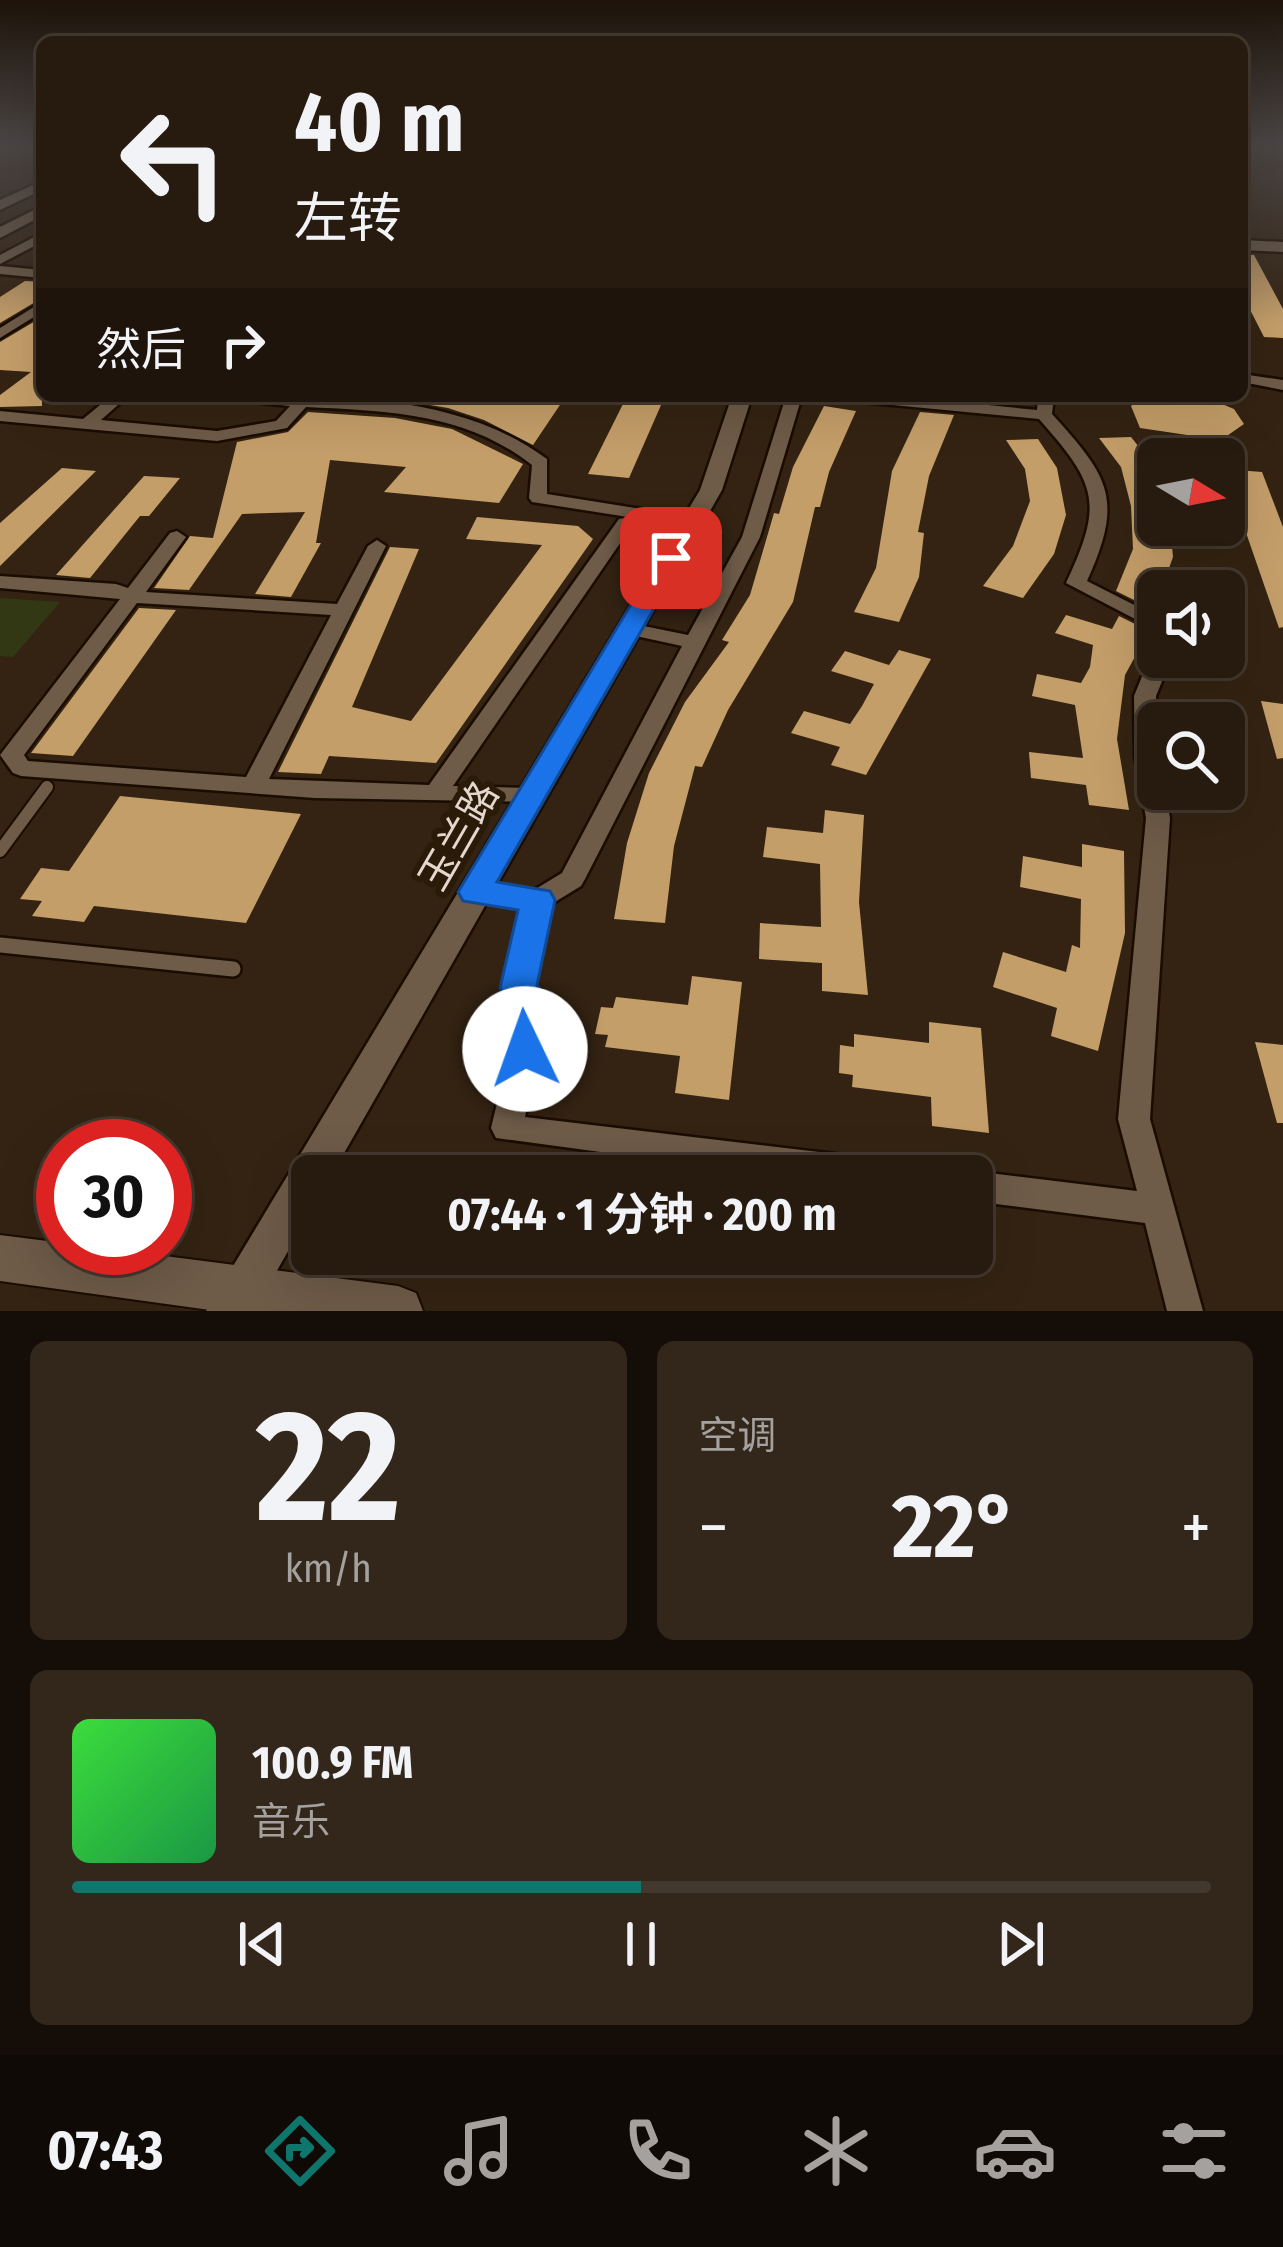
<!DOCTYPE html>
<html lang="zh">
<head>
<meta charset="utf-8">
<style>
	body { margin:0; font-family:"Fira Sans Condensed","Noto Sans SC",sans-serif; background:#33271c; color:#f1f3f6; height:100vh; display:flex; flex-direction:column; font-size:45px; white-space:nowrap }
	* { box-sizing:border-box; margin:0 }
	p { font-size:39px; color:#a4a19e }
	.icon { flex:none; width:66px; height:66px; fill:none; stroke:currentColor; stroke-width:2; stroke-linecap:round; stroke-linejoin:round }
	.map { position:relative; height:1311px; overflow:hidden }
	.side { display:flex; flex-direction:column; gap:30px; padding:30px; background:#150e08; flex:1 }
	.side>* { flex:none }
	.hud { position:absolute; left:36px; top:36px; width:1212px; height:366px; border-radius:18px; box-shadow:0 12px 48px #0002,0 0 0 3px #43382e; background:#271a0e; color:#f1f3f6; overflow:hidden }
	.needle { width:78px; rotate:100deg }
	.controls { position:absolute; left:1137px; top:438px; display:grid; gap:24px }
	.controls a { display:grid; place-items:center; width:108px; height:108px; border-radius:18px; background:#271a0e; box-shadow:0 12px 48px #0002,0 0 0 3px #43382e; font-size:60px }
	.speed { position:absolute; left:36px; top:1119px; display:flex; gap:24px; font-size:60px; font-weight:700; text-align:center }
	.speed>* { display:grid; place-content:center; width:156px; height:156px; border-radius:50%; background:#271a0e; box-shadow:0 12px 48px #0002,0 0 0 3px #43382e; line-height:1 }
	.speed .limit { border:18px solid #d22; background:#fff; color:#111 }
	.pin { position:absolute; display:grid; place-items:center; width:102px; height:102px; color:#fff; margin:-51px; border-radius:24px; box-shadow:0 6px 18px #0006 }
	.me { position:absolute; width:132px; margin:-66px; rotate:357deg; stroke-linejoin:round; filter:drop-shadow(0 0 9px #0008) }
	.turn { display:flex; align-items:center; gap:42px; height:252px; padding:0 60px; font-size:54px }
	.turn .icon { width:156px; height:156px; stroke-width:2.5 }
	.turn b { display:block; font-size:84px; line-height:102px }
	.then { display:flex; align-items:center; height:114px; padding:0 60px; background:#0003; gap:24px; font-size:45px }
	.big { font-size:90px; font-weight:700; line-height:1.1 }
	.side .widget { flex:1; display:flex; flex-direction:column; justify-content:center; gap:18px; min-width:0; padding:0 42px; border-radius:18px; background:#33271c }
	.side .dial { align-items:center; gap:0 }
	.dial b { font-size:156px; line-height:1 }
	.song { display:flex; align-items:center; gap:36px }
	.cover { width:144px; height:144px; border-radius:18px; background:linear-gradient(135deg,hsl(120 70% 55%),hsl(140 70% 35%)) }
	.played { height:12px; border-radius:6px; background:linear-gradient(90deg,#0f766e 50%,#43382e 50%) }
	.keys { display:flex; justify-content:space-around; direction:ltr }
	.heat { display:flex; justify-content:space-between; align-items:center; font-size:66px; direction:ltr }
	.side .tiles { flex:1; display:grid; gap:30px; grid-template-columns:1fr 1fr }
	.widget:last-child { grid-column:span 2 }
	.trip { position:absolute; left:291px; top:1155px; width:702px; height:120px; border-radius:18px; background:#271a0e; box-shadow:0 12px 48px #0002,0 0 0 3px #43382e; font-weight:700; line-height:120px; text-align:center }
	.tabs { display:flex; height:192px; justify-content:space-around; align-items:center; background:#100a06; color:#a4a19e }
	.tabs .icon { width:84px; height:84px }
	.tabs .on { color:#0f766e }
	.tabs b { font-size:54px; color:#f1f3f6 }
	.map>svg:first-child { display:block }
</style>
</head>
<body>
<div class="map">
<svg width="1283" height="1311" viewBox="0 0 1283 1311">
	<rect width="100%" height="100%" fill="#342312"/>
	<path fill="#323814" d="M0 598 60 602 13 657 0 656Z"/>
	<path fill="#c49e69" d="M1242 255H1254L1283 309V338L1264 337 1242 294Z
		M25 281 42 282V298L0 323V297Z
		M42 317V406L0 407V395L31 372 0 370V342Z
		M376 396H566L533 445 484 420 448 408Z
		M627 396H665L629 478 588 474Z
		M1143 396H1203L1234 409 1244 424 1221 440 1140 428 1131 406Z
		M824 406 856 411 829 472 820 507H815L793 602 728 710 702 767 695 766 674 846 665 923 614 919 627 843 649 773 685 702 729 642 722 640 750 595 774 513 779 514 793 467Z
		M308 412 395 418 452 429 523 464 499 503 384 492 406 467 330 460 316 543H321L291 597 255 594 305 512 242 514 189 590 154 588 190 536 213 538 237 442 288 432Z
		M920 412 954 415 929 476 918 532 924 533 919 577 899 622 854 612 876 568 892 471Z
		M1131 437 1158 471V525H1170L1173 557 1154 610 1116 591 1133 549 1131 506 1121 467 1099 438Z
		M1038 439 1057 468 1066 515 1054 554 1023 598 983 586 1013 546 1030 501 1025 469 1006 440Z
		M62 468 96 471 0 566V523Z
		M1224 469 1262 472 1283 527V627L1279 628Z
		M144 476 180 478 149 516H140L90 578 56 575Z
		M477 517 578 526 593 539 436 763 329 756 321 774 278 772 390 547 419 549 352 707 411 721 542 545 466 539Z
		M139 608 176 610 73 756 31 753Z
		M1066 615 1112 629 1119 616 1149 631 1125 675 1117 739 1129 810 1089 805 1086 785 1031 778 1029 752 1083 758 1075 705 1032 696 1037 674 1081 683 1090 667 1093 645 1055 633Z
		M899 650 931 659 866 775 831 765 840 747 791 733 804 711 850 724 862 706 874 684 831 671 845 651 889 665Z
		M1261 701 1283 704V758L1277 759Z
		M120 796 301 814 246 923 94 906 84 922 32 916 42 901 20 899 41 868 69 871Z
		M825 810 864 815 859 902 868 995 822 991V963L759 959 760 923 821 927 820 864 763 857 767 827 823 833Z
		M1082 844 1124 851 1125 933 1098 1051 1051 1036 1057 1008 993 987 1003 952 1066 972 1072 945 1080 948 1081 899 1020 887 1023 856 1082 867Z
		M692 976 742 982 729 1100 675 1093 680 1056 605 1047 608 1035 595 1034 601 1007 613 1008 616 997 688 1005Z
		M929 1022 981 1028 989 1133 932 1126 931 1097 852 1087 853 1075 839 1073 840 1045 854 1047V1034L929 1043Z
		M1255 1042 1283 1045V1123H1277Z"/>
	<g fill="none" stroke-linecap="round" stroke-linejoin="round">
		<defs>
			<path id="service-far1" d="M0 851 47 787
				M0 945 24 948"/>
			<path id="service" d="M0 945 233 969"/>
			<path id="minor" d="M42 233V242L0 264V255Z
				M0 266 42 270V278L0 274Z
				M42 302V312L0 338V328Z
				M1242 374 1283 380V390L1242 382Z
				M111 396H128L101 420 217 431 276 421 290 406 261 403V396C359 396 466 399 547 459V494L692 517 701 522 692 527 532 502 529 498 532 465C466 413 387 411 306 407L287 428 217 441 0 421V411L83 419Z
				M786 396H802L760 537 585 879 581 886 550 905 533 986 548 1010 525 1117 895 1161 906 1166 911 1176H779L496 1138 491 1128 519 1012 504 988 523 908 466 899 462 892 466 885 475 882 534 890 562 873 682 646 622 633 619 629 629 623 688 635 742 537Z
				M843 396H898L1037 410 1038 396H1054L1052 414C1110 478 1124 499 1087 581L1158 617V631L1066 583C1104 503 1097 484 1039 419L851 401Z
				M625 518 634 523 453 786 531 788 540 790 543 796 540 802 315 798 21 776 13 773 0 755 120 599 0 588V576L116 584 128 588 170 533 177 531 186 537 146 592 337 604 368 546 377 540 386 546 269 779 429 785 619 519ZM137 603 331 615 246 777 28 761 24 755Z
				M1158 651V657H1172L1156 696 1158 789H1165L1170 818 1150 1119 1203 1311H1167L1145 1223 972 1201V1176H960L972 1171 1137 1191 1118 1119 1146 818 1135 757 1134 696 1150 657Z"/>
			<path id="tertiary" d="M42 181V190L0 210V200Z
				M42 206V216L0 238V227Z
				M1242 240 1283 242V252L1242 250Z
				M732 396H752L722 490 331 1176H312V1209L254 1311H206L700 490Z"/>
			<path id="secondary" d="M0 1235 63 1243V1248H103L398 1286 416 1293 423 1311H217L0 1281Z"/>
		</defs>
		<use href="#service-far1" stroke="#1b0c00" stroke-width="16"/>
		<use href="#service" stroke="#1b0c00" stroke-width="20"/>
		<use href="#minor" stroke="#1b0c00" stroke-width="5"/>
		<use href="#tertiary" stroke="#1b0c00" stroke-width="5"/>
		<use href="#secondary" stroke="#1b0c00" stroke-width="4"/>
		<use href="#service-far1" stroke="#6e5b48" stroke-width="12"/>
		<use href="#service" stroke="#6e5b48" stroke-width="15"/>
		<use href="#minor" fill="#6e5b48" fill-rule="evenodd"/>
		<use href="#tertiary" fill="#6e5b48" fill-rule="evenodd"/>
		<use href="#secondary" fill="#6e5b48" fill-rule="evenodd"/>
	</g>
	<linearGradient id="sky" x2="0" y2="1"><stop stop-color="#1d130a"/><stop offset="0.44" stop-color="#4a4544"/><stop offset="1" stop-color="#4a4544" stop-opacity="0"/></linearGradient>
	<rect width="1283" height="326" fill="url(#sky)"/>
	<path fill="#1a73e8" stroke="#114b97" stroke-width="3" d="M671 551 683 558 497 882 550 891 555 900 537 985 553 1010 539 1060 525 1065 512 1060 506 1049 515 1012 500 988 518 910 463 901 458 892 659 558Z"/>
	<g text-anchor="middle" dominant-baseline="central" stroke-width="12" stroke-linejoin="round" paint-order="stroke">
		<g font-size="39" fill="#e4d8ce" stroke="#2a1a08">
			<text transform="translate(459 836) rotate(-60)">玉兰路</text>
		</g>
	</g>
</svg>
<div class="controls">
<a><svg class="needle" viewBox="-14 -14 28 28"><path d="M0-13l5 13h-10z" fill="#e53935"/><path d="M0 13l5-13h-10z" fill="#a4a19e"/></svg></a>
<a><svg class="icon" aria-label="sound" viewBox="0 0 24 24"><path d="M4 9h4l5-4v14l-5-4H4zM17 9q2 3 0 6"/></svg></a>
<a><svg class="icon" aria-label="search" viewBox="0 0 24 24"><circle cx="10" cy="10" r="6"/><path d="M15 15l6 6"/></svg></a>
</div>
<div class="speed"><div class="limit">30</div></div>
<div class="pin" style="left:671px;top:558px;background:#d93025"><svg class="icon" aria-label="arrive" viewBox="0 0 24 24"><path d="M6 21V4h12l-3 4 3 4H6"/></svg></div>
<svg class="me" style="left:525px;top:1049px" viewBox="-20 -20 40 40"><circle r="19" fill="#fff"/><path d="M0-13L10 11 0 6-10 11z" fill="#1a73e8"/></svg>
<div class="trip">07:44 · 1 分钟 · 200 m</div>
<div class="hud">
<div class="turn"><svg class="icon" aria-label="left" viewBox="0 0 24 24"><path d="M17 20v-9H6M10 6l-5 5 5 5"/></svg><div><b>40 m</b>左转</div></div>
<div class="then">然后<svg class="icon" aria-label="right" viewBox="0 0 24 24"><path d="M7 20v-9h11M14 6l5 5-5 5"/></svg></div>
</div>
</div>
<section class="side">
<div class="tiles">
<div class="widget dial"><b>22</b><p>km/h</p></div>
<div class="widget"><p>空调</p>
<div class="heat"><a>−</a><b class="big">22°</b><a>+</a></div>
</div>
<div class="widget">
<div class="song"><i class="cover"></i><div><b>100.9 FM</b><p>音乐</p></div></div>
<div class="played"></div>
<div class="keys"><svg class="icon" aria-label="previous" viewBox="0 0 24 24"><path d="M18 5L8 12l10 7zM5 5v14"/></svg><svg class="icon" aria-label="pause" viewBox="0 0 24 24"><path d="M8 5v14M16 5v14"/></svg><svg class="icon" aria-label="next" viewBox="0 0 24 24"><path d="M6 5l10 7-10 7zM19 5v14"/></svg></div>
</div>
</div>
</section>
<nav class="tabs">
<b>07:43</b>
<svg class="icon on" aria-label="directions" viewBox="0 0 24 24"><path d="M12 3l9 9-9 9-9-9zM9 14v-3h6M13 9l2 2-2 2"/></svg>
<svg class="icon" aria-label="music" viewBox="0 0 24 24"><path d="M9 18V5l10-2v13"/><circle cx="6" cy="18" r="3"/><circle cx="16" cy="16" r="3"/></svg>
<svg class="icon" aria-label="phone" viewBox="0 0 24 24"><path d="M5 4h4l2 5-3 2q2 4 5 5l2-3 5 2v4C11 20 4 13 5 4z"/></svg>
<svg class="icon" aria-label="climate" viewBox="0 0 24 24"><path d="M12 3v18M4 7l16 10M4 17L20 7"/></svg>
<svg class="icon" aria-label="car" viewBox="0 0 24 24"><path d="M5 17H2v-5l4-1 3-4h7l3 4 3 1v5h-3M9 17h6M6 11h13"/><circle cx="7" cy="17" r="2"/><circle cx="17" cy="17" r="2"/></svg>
<svg class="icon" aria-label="filters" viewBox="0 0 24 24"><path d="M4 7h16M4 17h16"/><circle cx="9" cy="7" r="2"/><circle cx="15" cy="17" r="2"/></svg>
</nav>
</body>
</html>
